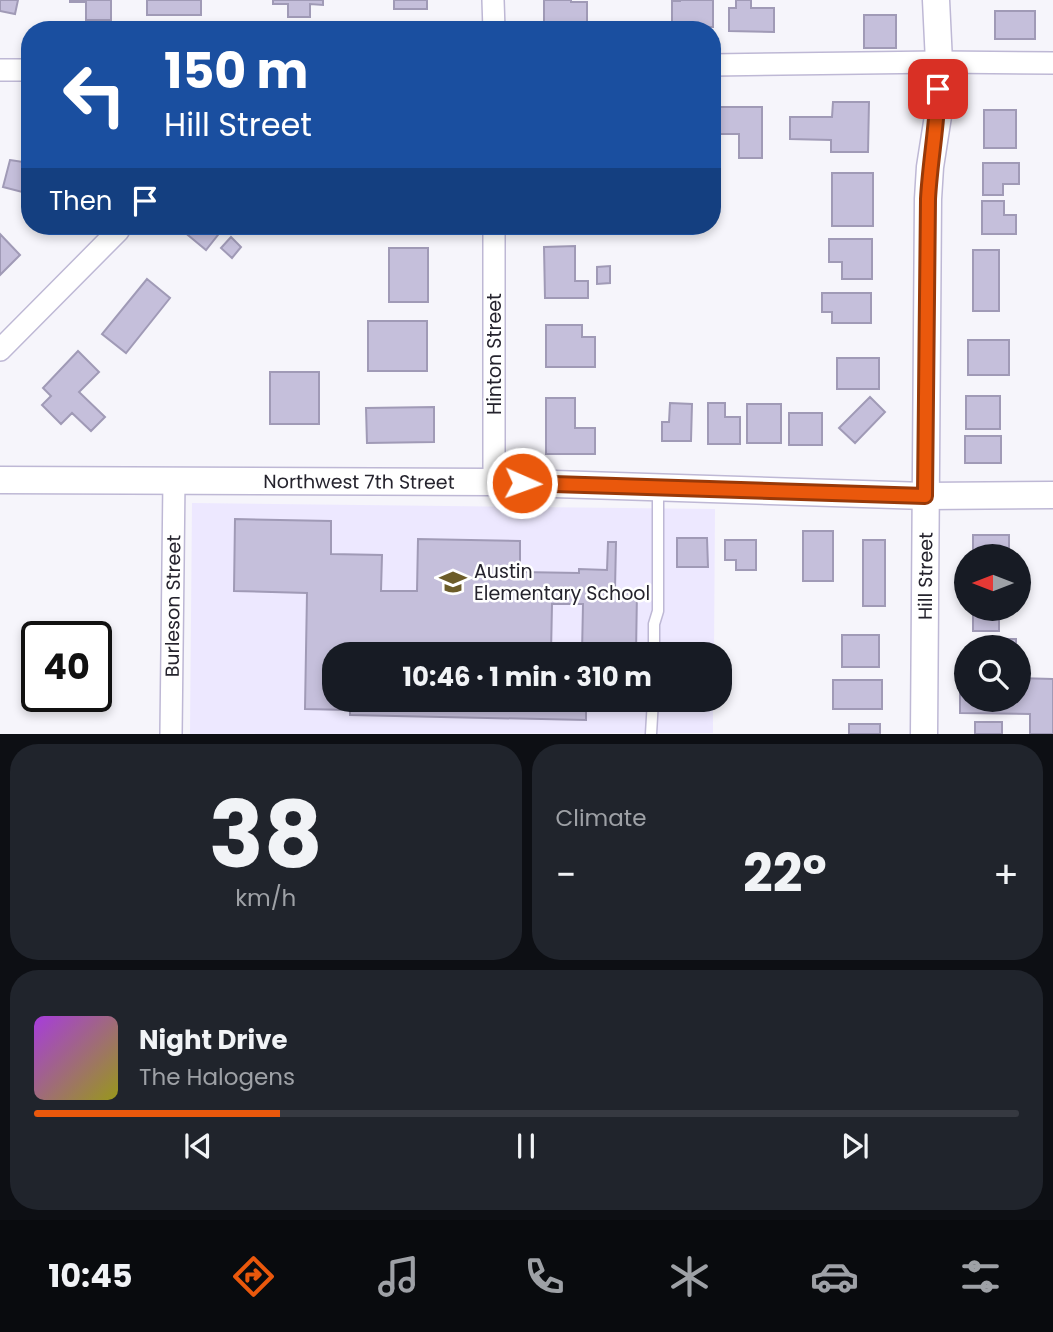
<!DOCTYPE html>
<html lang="en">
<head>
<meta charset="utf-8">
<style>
	body { margin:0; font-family:Poppins,sans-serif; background:#20242c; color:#f1f3f6; height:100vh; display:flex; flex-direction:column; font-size:26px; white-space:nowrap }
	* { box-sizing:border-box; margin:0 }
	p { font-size:23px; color:#9ea1a6 }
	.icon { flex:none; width:38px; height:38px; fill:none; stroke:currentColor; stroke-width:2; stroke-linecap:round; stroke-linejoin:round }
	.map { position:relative; height:734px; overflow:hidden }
	.panel { display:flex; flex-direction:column; gap:10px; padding:10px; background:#0d0f14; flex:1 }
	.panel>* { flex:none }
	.hud { position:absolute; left:21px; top:21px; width:700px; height:214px; border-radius:28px; box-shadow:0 4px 10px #0003; background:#1a4fa0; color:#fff; overflow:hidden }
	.needle { width:46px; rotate:270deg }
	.buttons { position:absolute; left:954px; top:544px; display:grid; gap:14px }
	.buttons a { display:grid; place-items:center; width:77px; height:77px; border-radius:50%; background:#171b24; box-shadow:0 4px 10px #0003; font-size:35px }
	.speed { position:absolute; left:21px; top:621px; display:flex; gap:14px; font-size:35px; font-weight:700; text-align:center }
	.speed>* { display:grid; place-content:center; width:91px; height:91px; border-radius:50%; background:#171b24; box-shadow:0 4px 10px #0003; line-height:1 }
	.speed .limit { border:4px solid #111; border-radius:10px; background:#fff; color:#111 }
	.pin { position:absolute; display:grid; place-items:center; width:60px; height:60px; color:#fff; margin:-30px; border-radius:14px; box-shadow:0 4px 10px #0006 }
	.me { position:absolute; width:77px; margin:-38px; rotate:92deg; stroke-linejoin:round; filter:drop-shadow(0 0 5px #0008) }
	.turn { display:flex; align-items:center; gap:24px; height:147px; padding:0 28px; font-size:32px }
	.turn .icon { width:91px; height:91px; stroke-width:2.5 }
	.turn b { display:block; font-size:49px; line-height:60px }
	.then { display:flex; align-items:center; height:66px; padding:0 28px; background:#0003; gap:14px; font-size:26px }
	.big { font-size:52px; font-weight:700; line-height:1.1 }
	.panel .tile { flex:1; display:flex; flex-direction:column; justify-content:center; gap:10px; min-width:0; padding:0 24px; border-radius:28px; background:#20242c }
	.panel .dial { align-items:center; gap:0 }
	.dial b { font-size:91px; line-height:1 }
	.song { display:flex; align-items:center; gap:21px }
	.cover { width:84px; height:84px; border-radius:10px; background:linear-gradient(135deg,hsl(280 70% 55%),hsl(60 70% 35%)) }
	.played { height:7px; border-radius:4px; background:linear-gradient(90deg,#ea580c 25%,#363941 25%) }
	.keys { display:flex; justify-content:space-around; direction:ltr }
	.heat { display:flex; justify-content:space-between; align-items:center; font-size:38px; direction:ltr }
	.panel .tiles { flex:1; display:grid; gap:10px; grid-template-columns:1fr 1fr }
	.tile:last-child { grid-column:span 2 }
	.trip { position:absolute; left:322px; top:642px; width:410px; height:70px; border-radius:28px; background:#171b24; box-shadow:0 4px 10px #0003; font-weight:700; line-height:70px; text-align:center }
	.dock { display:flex; height:112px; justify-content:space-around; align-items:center; background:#090b0e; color:#9ea1a6 }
	.dock .icon { width:49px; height:49px }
	.dock .on { color:#ea580c }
	.dock b { font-size:32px; color:#f1f3f6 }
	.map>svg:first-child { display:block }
</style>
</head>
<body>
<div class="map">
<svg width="1053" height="734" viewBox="0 0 1053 734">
	<rect width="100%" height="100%" fill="#f6f5fb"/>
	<path fill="#ede8ff" d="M192 503 715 509 714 654H334V700H713V733L190 734Z"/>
	<path fill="#c5bfdb" stroke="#a09ab6" stroke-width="2" d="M0 0H18L15 14 0 11Z
		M70 0H111V20H86V2H70Z
		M147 0H201V15H147Z
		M273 0H323V5L310 4V17H288V4H273Z
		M394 0H427V9H394Z
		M544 0H571V2H587V28H544Z
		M680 0H713V27H672V1H680Z
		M736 0H751V8H774V32L729 31V8H736Z
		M995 11H1035V39H995Z
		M864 15H896V48H864Z
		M833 102H869L868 152H831V140L790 139V117H832Z
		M717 107H762V158H739V134H717Z
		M984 110H1016V148H984Z
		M10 160 30 163V194L3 187Z
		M983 163H1019V184H1003V195H983Z
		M832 173H873V226H832Z
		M982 201H1004V215H1016V234H982Z
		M188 226H225L206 250 183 231Z
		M0 234 20 255 0 275Z
		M231 237 241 247 232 258 221 248Z
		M829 239H872V279H842V262H829Z
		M575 246V281H588V298H545L544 247Z
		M389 248H428V302H389Z
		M973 250H999V311H973Z
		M610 266V283L597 284V267Z
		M147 279 170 298 126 353 102 334Z
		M822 293H871V323H832V312H822Z
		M368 321H427V371H368Z
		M546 325H582V337H595V367H546Z
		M968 340H1009V375H968Z
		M78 351 99 372 79 392 105 417 91 431 72 413 61 424 42 405 51 396 43 388Z
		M837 358H879V389H837Z
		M270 372H319V424H270Z
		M966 396H1000V429H966Z
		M870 397 885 412 855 443 839 428Z
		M546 398H575V428H595V454H546Z
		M670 403 692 404 691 441H662V422H669Z
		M708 403H725V417H740V444H708Z
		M747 404H781V443H747Z
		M434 407V442L367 443 366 408Z
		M789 413H822V445H789Z
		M965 436H1001V463H965Z
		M235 519 331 521V554L382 555 381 591H417L418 539 520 541V572L579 573V569L607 570 608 542H616L615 590 637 591 636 654H582L583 604H552L551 654H334V700H586V720L350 715V710L305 709 307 593 234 591Z
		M803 531H833V581H803Z
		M973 535H1009V556H973Z
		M677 538H707L708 567H677Z
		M725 540H756V570H736V560H725Z
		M863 540H885V606H863Z
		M973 609H999V631H973Z
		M842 635H879V667H842Z
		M981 639H1016V648H981Z
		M960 678H966V700H1018V678L1053 679V734H1030V714L960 713Z
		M833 680H882V709H833Z
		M975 722H1002V734H975Z
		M849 724H880V734H849Z"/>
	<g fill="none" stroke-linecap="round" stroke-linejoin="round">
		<defs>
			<path id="service" d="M654 654V624L658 611V487
				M651 734 653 700"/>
			<g id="minor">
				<path d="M493 0 494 30"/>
				<path d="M712 65 939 62 1053 63"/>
				<path d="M0 70H30"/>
				<path d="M494 226V482"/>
				<path d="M0 350 118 231 121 226"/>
				<path id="s1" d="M171 734 174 480"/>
			</g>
			<g id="tertiary">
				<path id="s2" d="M0 480 494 482 925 496 1053 495"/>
				<path id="s3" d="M924 734 928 199 930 167 938 116 939 62 936 0"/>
			</g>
		</defs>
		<use href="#service" stroke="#beb8d5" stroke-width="13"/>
		<use href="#minor" stroke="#beb8d5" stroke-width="24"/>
		<use href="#tertiary" stroke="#beb8d5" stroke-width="29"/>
		<use href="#service" stroke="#fff" stroke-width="10"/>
		<use href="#minor" stroke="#fff" stroke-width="21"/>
		<use href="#tertiary" stroke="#fff" stroke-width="26"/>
	</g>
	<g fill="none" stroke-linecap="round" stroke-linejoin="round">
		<defs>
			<path id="route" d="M522 483 925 496 928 199C930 162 937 126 938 89"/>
		</defs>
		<use href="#route" stroke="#983908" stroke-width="18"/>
		<use href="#route" stroke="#ea580c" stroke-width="12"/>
	</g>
	<defs>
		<symbol id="school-bare" viewBox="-9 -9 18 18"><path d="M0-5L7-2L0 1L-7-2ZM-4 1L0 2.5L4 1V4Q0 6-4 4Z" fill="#6c5c29" stroke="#fff" stroke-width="2.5" paint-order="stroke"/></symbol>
	</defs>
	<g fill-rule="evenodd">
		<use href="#school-bare" x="434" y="563" width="38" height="38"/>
	</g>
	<g text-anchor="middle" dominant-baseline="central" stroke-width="5" stroke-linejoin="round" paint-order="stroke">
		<g font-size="19" fill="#25232d" stroke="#fff">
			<text transform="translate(494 354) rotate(-90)">Hinton Street</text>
			<text stroke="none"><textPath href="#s2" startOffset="359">Northwest 7th Street</textPath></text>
			<text stroke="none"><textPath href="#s3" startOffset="158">Hill Street</textPath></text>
			<text stroke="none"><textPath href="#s1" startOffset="128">Burleson Street</textPath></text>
		</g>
		<g font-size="19" fill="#25232d" stroke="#fff" text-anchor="start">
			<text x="474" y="571">Austin<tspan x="474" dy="22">Elementary School</tspan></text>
		</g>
	</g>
</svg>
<div class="buttons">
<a><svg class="needle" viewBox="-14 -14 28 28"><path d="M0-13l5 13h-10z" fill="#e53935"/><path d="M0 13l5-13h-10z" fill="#9ea1a6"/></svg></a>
<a><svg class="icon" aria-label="search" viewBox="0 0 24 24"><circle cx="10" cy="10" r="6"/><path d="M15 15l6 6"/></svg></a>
</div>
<div class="speed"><div class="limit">40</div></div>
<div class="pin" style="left:938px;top:89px;background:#d93025"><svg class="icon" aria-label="arrive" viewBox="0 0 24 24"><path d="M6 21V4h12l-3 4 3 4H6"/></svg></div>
<svg class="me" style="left:522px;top:483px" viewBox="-20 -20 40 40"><circle r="17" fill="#ea580c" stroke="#fff" stroke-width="3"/><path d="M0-11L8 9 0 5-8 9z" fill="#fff"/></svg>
<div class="trip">10:46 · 1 min · 310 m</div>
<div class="hud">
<div class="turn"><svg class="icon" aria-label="left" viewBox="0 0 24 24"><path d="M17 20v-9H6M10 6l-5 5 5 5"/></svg><div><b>150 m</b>Hill Street</div></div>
<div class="then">Then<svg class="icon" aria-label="arrive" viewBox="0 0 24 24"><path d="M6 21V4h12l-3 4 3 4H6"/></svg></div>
</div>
</div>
<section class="panel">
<div class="tiles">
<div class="tile dial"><b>38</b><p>km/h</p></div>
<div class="tile"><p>Climate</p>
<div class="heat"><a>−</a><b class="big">22°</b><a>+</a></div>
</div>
<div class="tile">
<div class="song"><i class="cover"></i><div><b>Night Drive</b><p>The Halogens</p></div></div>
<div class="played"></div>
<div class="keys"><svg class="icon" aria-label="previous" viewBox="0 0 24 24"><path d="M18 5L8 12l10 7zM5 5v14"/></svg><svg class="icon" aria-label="pause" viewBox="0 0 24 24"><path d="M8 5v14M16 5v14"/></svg><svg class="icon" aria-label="next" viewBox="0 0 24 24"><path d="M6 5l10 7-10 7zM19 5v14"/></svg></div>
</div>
</div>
</section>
<nav class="dock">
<b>10:45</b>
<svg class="icon on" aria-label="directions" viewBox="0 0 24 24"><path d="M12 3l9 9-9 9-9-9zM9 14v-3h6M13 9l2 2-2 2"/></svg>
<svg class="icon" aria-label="music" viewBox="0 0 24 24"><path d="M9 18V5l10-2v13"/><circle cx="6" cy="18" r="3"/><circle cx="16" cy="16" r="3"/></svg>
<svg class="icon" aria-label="phone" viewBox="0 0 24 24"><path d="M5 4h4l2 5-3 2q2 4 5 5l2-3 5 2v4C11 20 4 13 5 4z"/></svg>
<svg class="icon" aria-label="climate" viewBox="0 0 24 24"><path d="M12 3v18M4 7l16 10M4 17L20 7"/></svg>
<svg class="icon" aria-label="car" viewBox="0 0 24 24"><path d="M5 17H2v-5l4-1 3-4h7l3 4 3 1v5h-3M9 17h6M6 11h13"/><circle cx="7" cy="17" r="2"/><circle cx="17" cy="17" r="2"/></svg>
<svg class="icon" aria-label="filters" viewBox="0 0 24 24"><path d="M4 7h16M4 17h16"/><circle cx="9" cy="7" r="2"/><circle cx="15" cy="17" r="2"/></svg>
</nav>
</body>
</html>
